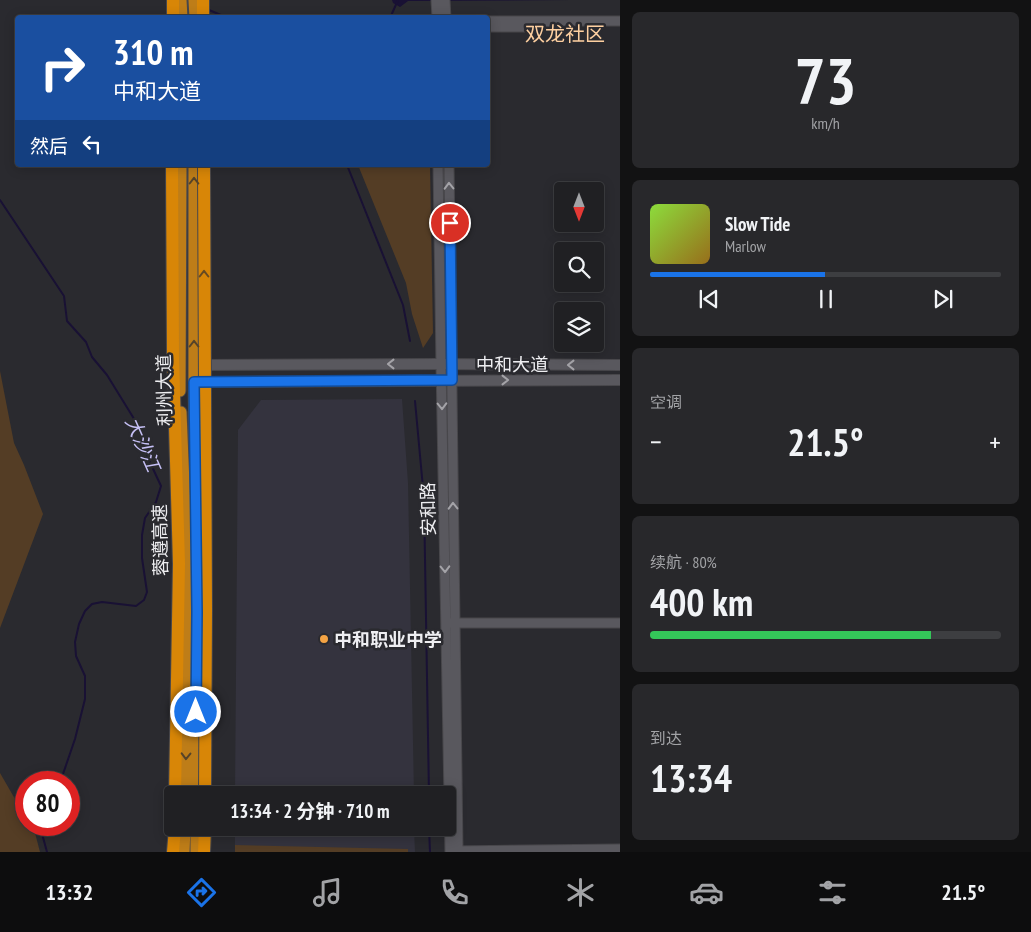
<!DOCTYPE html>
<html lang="zh">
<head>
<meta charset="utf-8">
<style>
	body { margin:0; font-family:"PT Sans Narrow","Noto Sans SC",sans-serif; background:#28282b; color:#f1f3f6; height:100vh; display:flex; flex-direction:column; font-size:19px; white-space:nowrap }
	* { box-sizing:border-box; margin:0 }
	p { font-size:16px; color:#a2a3a6 }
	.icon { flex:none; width:28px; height:28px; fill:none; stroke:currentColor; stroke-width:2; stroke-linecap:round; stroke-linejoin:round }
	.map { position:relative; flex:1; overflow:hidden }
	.sheet { display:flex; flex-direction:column; gap:12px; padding:12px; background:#121213; width:411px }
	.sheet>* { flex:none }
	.hud { position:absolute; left:15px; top:15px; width:475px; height:152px; border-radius:5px; box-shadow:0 2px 12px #0003,0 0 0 1px #3d3e41; background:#1a4fa0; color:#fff; overflow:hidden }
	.needle { width:32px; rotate:180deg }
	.tools { position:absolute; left:554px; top:182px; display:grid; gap:10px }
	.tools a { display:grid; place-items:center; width:50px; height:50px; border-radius:5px; background:#202023; box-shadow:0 2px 12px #0003,0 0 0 1px #3d3e41; font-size:25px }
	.speed { position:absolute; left:15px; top:771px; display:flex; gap:10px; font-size:25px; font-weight:700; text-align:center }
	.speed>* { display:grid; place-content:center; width:65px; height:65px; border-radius:50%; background:#202023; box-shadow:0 2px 12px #0003,0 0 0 1px #3d3e41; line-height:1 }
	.speed .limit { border:8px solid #d22; background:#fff; color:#111 }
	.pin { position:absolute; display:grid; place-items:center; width:42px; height:42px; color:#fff; margin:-21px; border:2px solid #fff; border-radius:50%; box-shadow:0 1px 5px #0007 }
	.me { position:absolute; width:55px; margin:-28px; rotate:0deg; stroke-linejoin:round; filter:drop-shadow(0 0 4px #0008) }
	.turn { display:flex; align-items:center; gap:18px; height:105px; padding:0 15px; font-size:22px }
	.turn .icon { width:65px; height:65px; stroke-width:2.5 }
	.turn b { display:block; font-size:35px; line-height:42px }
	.then { display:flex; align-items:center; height:48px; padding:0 15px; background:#0003; gap:10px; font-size:19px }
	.big { font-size:38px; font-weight:700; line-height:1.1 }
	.sheet .card { flex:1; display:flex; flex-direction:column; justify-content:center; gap:8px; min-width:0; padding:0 18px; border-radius:8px; background:#28282b }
	.sheet .dial { align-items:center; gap:0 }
	.dial b { font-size:65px; line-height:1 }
	.song { display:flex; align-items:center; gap:15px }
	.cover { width:60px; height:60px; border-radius:8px; background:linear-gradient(135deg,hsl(90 70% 55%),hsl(40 70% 35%)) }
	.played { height:5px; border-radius:2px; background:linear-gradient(90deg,#1a73e8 50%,#3d3e41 50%) }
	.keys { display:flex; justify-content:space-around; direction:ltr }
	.heat { display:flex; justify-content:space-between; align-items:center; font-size:28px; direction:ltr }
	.charge { height:8px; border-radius:4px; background:linear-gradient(90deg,#34c759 80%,#3d3e41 0) }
	.trip { position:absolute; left:164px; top:786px; width:292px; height:50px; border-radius:5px; background:#202023; box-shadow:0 2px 12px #0003,0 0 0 1px #3d3e41; font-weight:700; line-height:50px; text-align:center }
	.tabs { display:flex; height:80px; justify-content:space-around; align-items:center; background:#0d0d0e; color:#a2a3a6 }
	.tabs .icon { width:35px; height:35px }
	.tabs .current { color:#1a73e8 }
	.tabs b { font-size:22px; color:#f1f3f6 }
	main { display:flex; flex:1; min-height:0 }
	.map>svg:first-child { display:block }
</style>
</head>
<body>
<main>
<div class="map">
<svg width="620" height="852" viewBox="0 0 620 852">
	<rect width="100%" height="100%" fill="#2a2a2f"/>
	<path fill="#34333e" d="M402 399 408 483 414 795H235L238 430 261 400Z
		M235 828H414L415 852H235Z"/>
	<path fill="#543d25" d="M358 165H430L433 333 423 348 412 314 406 283Z
		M0 371 14 443 24 465 43 514 0 628Z
		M0 773 26 818V825H31L35 833 40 852H0Z
		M235 845 408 849V852H235Z"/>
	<path fill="#191134" d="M392 0H572L408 1 400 7 393 3Z"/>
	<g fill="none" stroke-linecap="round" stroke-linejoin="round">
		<path stroke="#191134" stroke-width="2" d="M209 10 228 18
			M390 18 398 0
			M347 165 403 305 410 341
			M0 200 64 296 67 321 86 342 92 357 107 375 136 422 143 438 148 458 161 486 156 502 145 518 142 535V558L147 592 144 600 136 606 102 602 92 604 85 611 79 624 75 642 76 656 85 676V699L75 739 63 774 59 782
			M415 401 424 499 429 795
			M42 825 41 830 47 852
			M429 828 430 852"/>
		<defs>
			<path id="tertiary" d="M436 0 437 18
				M445 0 446 18
				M488 21H620
				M488 27H545
				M438 165 441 364 450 852
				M449 165 458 852
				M450 623H620
				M453 851 620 849"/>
			<path id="secondary" d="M198 365 441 364 620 365
				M200 382 620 380"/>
			<path id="trunk" d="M181 0 182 18
				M194 0 195 18
				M194 165V382L197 612 196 795
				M180 391 181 165
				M181 412 188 581 185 795
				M184 852 185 828
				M196 852V828"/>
			<path id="motorway" d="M203 0V18
				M173 18V0
				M172 165 173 358 179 564 175 795
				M173 852 175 828
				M204 852 205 828"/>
		</defs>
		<use href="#tertiary" stroke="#48474b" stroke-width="11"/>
		<use href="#secondary" stroke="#48474b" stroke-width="12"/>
		<use href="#trunk" stroke="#48474b" stroke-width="13"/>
		<use href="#motorway" stroke="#48474b" stroke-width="14"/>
		<use href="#tertiary" stroke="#59585e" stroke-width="9"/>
		<use href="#secondary" stroke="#59585e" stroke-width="10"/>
		<use href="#trunk" stroke="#be7d18" stroke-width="11"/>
		<use href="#motorway" stroke="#d88607" stroke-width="12"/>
		<defs>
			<path id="motorway-bridge" d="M204 165 206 610 205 795"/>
		</defs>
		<use href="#motorway-bridge" stroke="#48474b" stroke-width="14" stroke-linecap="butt"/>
		<use href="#motorway-bridge" stroke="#d88607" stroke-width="12"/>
	</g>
	<defs><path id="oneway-chevron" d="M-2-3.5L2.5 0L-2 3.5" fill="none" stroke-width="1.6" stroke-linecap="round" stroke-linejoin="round" transform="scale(1.25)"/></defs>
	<g stroke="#564328">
		<use href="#oneway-chevron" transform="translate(194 181) rotate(-90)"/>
		<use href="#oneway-chevron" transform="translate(194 344) rotate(-90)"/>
		<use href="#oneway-chevron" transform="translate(186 756) rotate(91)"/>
	</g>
	<g stroke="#a4a3a8">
		<use href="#oneway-chevron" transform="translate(449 186) rotate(-91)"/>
		<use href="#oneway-chevron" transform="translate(391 364) rotate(180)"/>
		<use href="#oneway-chevron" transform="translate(571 365) rotate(-180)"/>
		<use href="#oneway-chevron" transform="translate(505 380)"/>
		<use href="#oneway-chevron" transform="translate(442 406) rotate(89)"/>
		<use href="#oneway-chevron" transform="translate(453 506) rotate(-91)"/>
		<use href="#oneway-chevron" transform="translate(445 569) rotate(89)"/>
	</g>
	<use stroke="#674a21" href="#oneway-chevron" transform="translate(204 274) rotate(-90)"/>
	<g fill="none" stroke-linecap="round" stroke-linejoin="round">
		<defs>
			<path id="route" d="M196 712 197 612 194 382 452 380 450 223"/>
		</defs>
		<use href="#route" stroke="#114b97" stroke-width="12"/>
		<use href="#route" stroke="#1a73e8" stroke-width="9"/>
	</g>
	<circle fill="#f4a344" stroke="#2a2a2f" stroke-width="2" cx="324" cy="639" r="5"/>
	<g text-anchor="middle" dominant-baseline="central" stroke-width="5" stroke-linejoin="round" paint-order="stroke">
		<g font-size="18" fill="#eeeef1" stroke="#2a2a2f">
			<text x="512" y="364">中和大道</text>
			<text transform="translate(164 390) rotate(-91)">利州大道</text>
			<text transform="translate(428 509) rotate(-91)">安和路</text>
			<text transform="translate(160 540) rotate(-91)">蓉遵高速</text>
		</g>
		<g font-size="18" font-weight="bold" fill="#eeeef1" stroke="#2a2a2f" text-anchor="start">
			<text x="334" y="639">中和职业中学</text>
		</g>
		<g font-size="19" font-style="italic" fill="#c6c0f6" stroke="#2a2a2f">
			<text transform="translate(143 444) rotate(66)">大沙江</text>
		</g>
		<g font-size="20" fill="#fdcfa0" stroke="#2a2a2f">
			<text x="565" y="34">双龙社区</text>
		</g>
	</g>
</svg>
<div class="tools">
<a><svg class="needle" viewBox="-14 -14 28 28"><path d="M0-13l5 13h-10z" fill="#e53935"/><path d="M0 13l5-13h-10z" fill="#a2a3a6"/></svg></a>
<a><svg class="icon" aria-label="search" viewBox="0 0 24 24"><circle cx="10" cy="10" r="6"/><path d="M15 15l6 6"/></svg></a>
<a><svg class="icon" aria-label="layers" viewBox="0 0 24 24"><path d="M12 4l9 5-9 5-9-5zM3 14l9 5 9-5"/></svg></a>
</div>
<div class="speed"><div class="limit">80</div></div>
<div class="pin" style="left:450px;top:223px;background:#d93025"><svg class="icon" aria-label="arrive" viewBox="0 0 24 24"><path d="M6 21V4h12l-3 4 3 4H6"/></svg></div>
<svg class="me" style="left:196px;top:712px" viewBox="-20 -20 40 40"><circle r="17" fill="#1a73e8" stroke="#fff" stroke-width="3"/><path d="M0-11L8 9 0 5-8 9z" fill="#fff"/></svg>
<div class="trip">13:34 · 2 分钟 · 710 m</div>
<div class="hud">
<div class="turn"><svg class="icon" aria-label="right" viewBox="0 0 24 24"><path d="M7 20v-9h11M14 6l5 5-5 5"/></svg><div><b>310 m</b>中和大道</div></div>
<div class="then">然后<svg class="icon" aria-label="left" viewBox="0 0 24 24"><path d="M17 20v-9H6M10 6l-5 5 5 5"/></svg></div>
</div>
</div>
<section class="sheet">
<div class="card dial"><b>73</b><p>km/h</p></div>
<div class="card">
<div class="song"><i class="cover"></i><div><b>Slow Tide</b><p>Marlow</p></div></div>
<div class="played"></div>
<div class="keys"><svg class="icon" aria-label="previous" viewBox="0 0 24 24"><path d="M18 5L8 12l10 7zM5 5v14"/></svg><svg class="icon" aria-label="pause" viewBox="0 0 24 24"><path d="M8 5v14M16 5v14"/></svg><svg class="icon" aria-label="next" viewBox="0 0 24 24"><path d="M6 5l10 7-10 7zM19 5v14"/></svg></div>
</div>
<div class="card"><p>空调</p>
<div class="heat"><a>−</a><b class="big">21.5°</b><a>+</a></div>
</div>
<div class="card"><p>续航 · 80%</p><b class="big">400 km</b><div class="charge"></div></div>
<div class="card"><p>到达</p><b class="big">13:34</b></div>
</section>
</main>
<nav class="tabs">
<b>13:32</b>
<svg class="icon current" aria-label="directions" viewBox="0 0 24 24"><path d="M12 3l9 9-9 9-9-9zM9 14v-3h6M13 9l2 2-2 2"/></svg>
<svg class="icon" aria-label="music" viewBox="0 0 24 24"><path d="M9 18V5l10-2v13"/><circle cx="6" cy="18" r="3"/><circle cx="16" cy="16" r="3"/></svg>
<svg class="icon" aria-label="phone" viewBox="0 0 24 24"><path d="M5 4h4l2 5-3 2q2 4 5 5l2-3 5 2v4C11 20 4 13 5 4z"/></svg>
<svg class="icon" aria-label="climate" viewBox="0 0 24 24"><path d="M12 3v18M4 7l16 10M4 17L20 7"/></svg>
<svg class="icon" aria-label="car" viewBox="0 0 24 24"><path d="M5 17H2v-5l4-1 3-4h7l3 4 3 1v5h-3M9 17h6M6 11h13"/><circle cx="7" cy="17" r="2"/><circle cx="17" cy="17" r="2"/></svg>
<svg class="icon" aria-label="filters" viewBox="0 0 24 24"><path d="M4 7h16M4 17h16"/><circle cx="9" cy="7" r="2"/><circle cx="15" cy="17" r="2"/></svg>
<b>21.5°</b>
</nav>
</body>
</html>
